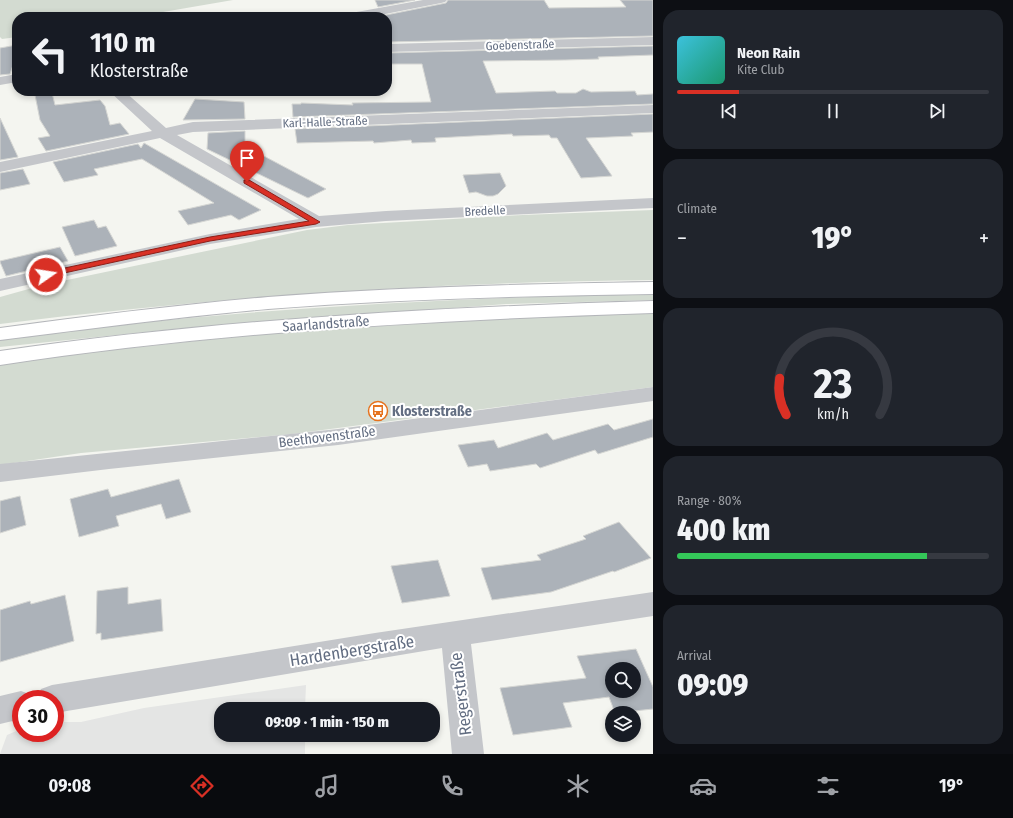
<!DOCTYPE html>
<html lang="en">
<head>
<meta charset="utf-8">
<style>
	body { margin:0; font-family:"Fira Sans Condensed",sans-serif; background:#20242c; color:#f1f3f6; height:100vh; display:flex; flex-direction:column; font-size:15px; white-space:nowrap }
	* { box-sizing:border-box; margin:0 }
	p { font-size:13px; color:#9ea1a6 }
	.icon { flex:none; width:22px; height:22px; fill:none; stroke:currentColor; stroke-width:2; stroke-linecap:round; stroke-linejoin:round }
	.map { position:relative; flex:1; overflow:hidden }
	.sheet { display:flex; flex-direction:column; gap:10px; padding:10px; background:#0d0f14; width:360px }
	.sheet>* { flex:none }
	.banner { position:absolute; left:12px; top:12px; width:380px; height:84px; border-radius:16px; box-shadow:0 2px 6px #0003; background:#171b24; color:#f1f3f6; overflow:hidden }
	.buttons { position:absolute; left:605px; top:662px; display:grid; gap:8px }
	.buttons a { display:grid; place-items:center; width:36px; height:36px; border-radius:50%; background:#171b24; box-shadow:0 2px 6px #0003; font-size:20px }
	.speed { position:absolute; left:12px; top:690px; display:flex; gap:8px; font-size:20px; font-weight:700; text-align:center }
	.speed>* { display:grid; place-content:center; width:52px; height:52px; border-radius:50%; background:#171b24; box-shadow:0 2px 6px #0003; line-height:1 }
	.speed .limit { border:6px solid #d22; background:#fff; color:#111 }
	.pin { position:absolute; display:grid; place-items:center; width:34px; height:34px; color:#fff; margin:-41px -17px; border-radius:50% 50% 50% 0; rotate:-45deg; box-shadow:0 0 4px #0007 }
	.pin .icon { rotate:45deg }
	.me { position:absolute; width:44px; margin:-22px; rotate:77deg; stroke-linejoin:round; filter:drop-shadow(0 0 3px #0008) }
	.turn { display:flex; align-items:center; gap:14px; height:84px; padding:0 12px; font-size:18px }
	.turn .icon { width:52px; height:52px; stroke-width:2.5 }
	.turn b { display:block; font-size:28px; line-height:34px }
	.big { font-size:30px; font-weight:800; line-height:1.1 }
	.sheet .widget { flex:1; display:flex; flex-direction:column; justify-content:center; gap:6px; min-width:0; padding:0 14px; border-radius:16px; background:#20242c }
	.sheet .dial { align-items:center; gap:0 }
	.dial svg { height:104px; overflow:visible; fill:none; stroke:#363941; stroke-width:7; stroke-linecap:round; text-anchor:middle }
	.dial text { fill:#f1f3f6; stroke:none }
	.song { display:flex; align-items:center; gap:12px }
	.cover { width:48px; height:48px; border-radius:6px; background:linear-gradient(135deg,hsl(190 70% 55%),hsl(160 70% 35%)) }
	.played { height:4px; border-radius:2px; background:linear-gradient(90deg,#d93025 20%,#363941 20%) }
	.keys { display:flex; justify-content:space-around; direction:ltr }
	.heat { display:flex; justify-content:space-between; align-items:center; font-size:22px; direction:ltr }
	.charge { height:6px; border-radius:3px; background:linear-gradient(90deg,#34c759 80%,#363941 0) }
	.trip { position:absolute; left:214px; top:702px; width:226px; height:40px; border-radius:16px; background:#171b24; box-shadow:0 2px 6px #0003; font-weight:800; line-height:40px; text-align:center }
	.dock { display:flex; height:64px; justify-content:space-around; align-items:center; background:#090b0e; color:#9ea1a6 }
	.dock .icon { width:28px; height:28px }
	.dock .active { color:#d93025 }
	.dock b { font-size:18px; color:#f1f3f6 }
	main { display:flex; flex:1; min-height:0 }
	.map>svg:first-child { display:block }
</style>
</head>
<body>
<main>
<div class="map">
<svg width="653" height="754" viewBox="0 0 653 754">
	<rect width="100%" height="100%" fill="#f4f5f0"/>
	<path fill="#e4e5e4" d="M306 685 305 709H221V735H305V754H0L7 735 21 729V733H55V722H81L144 708Z"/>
	<path fill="#d3dbd1" d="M0 0H233L134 17H17V37L2 39 0 37Z
		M653 210V280C435 282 217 297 0 324V297L43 285 307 230 348 225 523 215Z
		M653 293V300L506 304 175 329 0 347V340C216 309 435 299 653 293Z
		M653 312V387L292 434 81 453 0 465V362L280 332 585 314Z"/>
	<path fill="#acb2b9" stroke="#d5d6d3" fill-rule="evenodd" d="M375 0H415L378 7Z
		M448 0H544L549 8 626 7 620 0H653V36L387 42V17L381 16 446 3Z
		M17 45V53L10 74 0 75V48Z
		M653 46V55L598 57 599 59 565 60 483 61 496 93 555 91 557 93H576L583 89 591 92 635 91 637 95 653 94V104L293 117 292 104H301V103L353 105 352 103 431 102 422 64H387V53Z
		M52 93 55 105 100 100 105 106 110 125 120 123 129 134 46 151 38 138 50 136 40 120 35 95Z
		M195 99 244 102 245 119 183 120Z
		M653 114V132L631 133 633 136 586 138 612 176 581 178 557 138H551L549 135 513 136 512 134 435 138 436 142 412 143 411 140 374 143 373 141 297 143 295 129Z
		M0 118 18 157 0 160Z
		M245 131V145H243L326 189 308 198 207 149 208 133Z
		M144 143 261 210 239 220 231 215 188 225 178 211 214 203 142 159 94 169 98 175 64 182 53 162 138 144 141 148Z
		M23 169 30 184 0 190V173Z
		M500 173 506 186 498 194 493 196H487L476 192 469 193 463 175Z
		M94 220 98 228 106 226 117 246 75 256 62 227Z
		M60 247 68 261 6 276 0 262V261Z
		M653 419V437L598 454 595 450 540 468 536 464 490 471 487 464 468 467 458 445 494 440 498 448 547 433 553 440 608 424 614 430Z
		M179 479 191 512 166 519 161 504 116 516 119 526 79 537 70 499 108 489 111 497Z
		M20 496 26 525 0 533V501Z
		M619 522 651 558 614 572 613 571 551 592 492 600 481 568 541 560 537 555 586 539 583 536Z
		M438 560 450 596 402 603 391 566Z
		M128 587V604L161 599 163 631 101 640V633L96 634 97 591Z
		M65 595 74 641 0 662V610L30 601 31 604Z
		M636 649 653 687V709L615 713 609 697 563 703 572 727 513 735 500 688 586 678 577 656ZM612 669H634V691H612Z"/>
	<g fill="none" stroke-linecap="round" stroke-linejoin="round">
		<defs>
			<path id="trunk" d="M653 282V294C525 296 396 299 268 309 178 317 89 329 0 340V328C89 316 178 305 268 297 396 287 525 284 653 282Z
				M653 301V313C435 320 216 332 0 365V351C216 320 435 307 653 301Z"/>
		</defs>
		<use href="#trunk" stroke="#b4b6ba" stroke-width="2"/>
		<path fill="#c4c6ca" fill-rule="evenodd" d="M653 37V45L387 52V44Z
			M109 91H124L166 128 193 122 653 105V113L193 132 177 135 319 216 386 211 653 198V208L386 221 316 227 210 244 0 291V279L210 234 299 219 160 138 0 172V162L152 131Z
			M653 387V401L338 445 109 469 0 482V464L338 429Z
			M653 592V616L471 644 484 754H452L442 648 55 713V699H36L41 689 52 685 375 633Z
			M21 691 32 695 34 699H21V719L0 724V696Z"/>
		<path fill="#c4c6ca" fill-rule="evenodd" d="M423 0H447L445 2 441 3 370 17H345L347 14 351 13Z
			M17 74V82L0 85V77Z"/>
		<use href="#trunk" fill="#fff" fill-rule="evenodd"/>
	</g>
	<path fill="#d93025" stroke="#8d1f18" d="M244 180H249L320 222 316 224 210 241 46 277 42 275 46 272 210 237 309 221 244 183Z"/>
	<defs>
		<symbol id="bus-ring" viewBox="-11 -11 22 22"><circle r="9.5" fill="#fff" stroke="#e6731f" stroke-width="1.5"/><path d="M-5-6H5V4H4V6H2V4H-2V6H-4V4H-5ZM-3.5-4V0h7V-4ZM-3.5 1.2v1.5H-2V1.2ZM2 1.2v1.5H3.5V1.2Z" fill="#e6731f"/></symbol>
	</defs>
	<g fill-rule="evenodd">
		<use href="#bus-ring" x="367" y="400" width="22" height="22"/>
	</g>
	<g text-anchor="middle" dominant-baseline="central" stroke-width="4" stroke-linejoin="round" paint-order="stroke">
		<g font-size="12" fill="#636e82" stroke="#fff">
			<text transform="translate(520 45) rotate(-2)">Goebenstraße</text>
			<text transform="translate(325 122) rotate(-2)">Karl-Halle-Straße</text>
			<text transform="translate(485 211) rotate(-3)">Bredelle</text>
		</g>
		<g font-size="14" fill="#636e82" stroke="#fff">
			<text transform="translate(326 324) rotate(-4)">Saarlandstraße</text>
			<text transform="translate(327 437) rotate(-7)">Beethovenstraße</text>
		</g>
		<g font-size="14" font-weight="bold" fill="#636e82" stroke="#fff" text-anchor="start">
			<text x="392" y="411">Klosterstraße</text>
		</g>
		<g font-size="17" fill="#636e82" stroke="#fff">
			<text transform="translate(352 651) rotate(-9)">Hardenbergstraße</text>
			<text transform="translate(461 694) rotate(-97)">Regerstraße</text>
		</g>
	</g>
</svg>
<div class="buttons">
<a><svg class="icon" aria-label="search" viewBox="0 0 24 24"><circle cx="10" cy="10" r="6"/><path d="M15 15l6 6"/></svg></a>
<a><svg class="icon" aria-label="layers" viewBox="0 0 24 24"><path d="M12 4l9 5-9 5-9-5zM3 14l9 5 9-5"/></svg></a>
</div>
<div class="speed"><div class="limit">30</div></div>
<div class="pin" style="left:247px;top:182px;background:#d93025"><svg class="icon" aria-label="arrive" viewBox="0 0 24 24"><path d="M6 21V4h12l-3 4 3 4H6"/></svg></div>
<svg class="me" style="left:46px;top:275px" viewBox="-20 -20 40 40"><circle r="17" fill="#d93025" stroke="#fff" stroke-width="3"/><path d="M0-11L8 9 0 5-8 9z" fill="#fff"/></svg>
<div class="trip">09:09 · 1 min · 150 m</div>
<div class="banner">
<div class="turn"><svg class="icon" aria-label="left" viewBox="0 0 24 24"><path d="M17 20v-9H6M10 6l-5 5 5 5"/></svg><div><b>110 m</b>Klosterstraße</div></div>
</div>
</div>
<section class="sheet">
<div class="widget">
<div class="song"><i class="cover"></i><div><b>Neon Rain</b><p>Kite Club</p></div></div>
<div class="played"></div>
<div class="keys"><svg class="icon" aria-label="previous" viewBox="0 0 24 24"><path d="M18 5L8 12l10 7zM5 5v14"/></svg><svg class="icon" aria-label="pause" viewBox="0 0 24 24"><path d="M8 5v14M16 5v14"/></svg><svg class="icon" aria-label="next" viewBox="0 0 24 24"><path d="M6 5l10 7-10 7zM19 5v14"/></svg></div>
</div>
<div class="widget"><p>Climate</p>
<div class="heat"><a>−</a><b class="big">19°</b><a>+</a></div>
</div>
<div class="widget dial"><svg viewBox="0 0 100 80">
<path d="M14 69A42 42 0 1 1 86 69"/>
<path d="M14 69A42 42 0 0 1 9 41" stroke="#d93025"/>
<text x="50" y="56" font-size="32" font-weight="700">23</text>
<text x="50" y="72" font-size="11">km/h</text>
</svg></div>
<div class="widget"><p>Range · 80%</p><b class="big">400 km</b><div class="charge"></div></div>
<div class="widget"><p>Arrival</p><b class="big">09:09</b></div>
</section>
</main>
<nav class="dock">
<b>09:08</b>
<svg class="icon active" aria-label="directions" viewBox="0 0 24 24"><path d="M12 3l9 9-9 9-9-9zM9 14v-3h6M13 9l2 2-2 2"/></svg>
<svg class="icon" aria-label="music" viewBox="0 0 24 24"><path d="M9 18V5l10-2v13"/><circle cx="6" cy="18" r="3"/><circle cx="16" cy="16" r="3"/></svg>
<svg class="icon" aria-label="phone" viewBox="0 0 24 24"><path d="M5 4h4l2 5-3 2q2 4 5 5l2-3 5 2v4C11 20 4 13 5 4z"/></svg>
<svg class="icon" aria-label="climate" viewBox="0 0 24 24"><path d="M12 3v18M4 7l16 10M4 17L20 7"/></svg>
<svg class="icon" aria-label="car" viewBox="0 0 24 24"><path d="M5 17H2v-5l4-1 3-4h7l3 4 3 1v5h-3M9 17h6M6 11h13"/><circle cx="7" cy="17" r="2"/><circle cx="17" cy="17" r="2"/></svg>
<svg class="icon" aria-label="filters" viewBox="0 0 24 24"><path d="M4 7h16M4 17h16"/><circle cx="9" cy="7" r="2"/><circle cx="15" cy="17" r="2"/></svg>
<b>19°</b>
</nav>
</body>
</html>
